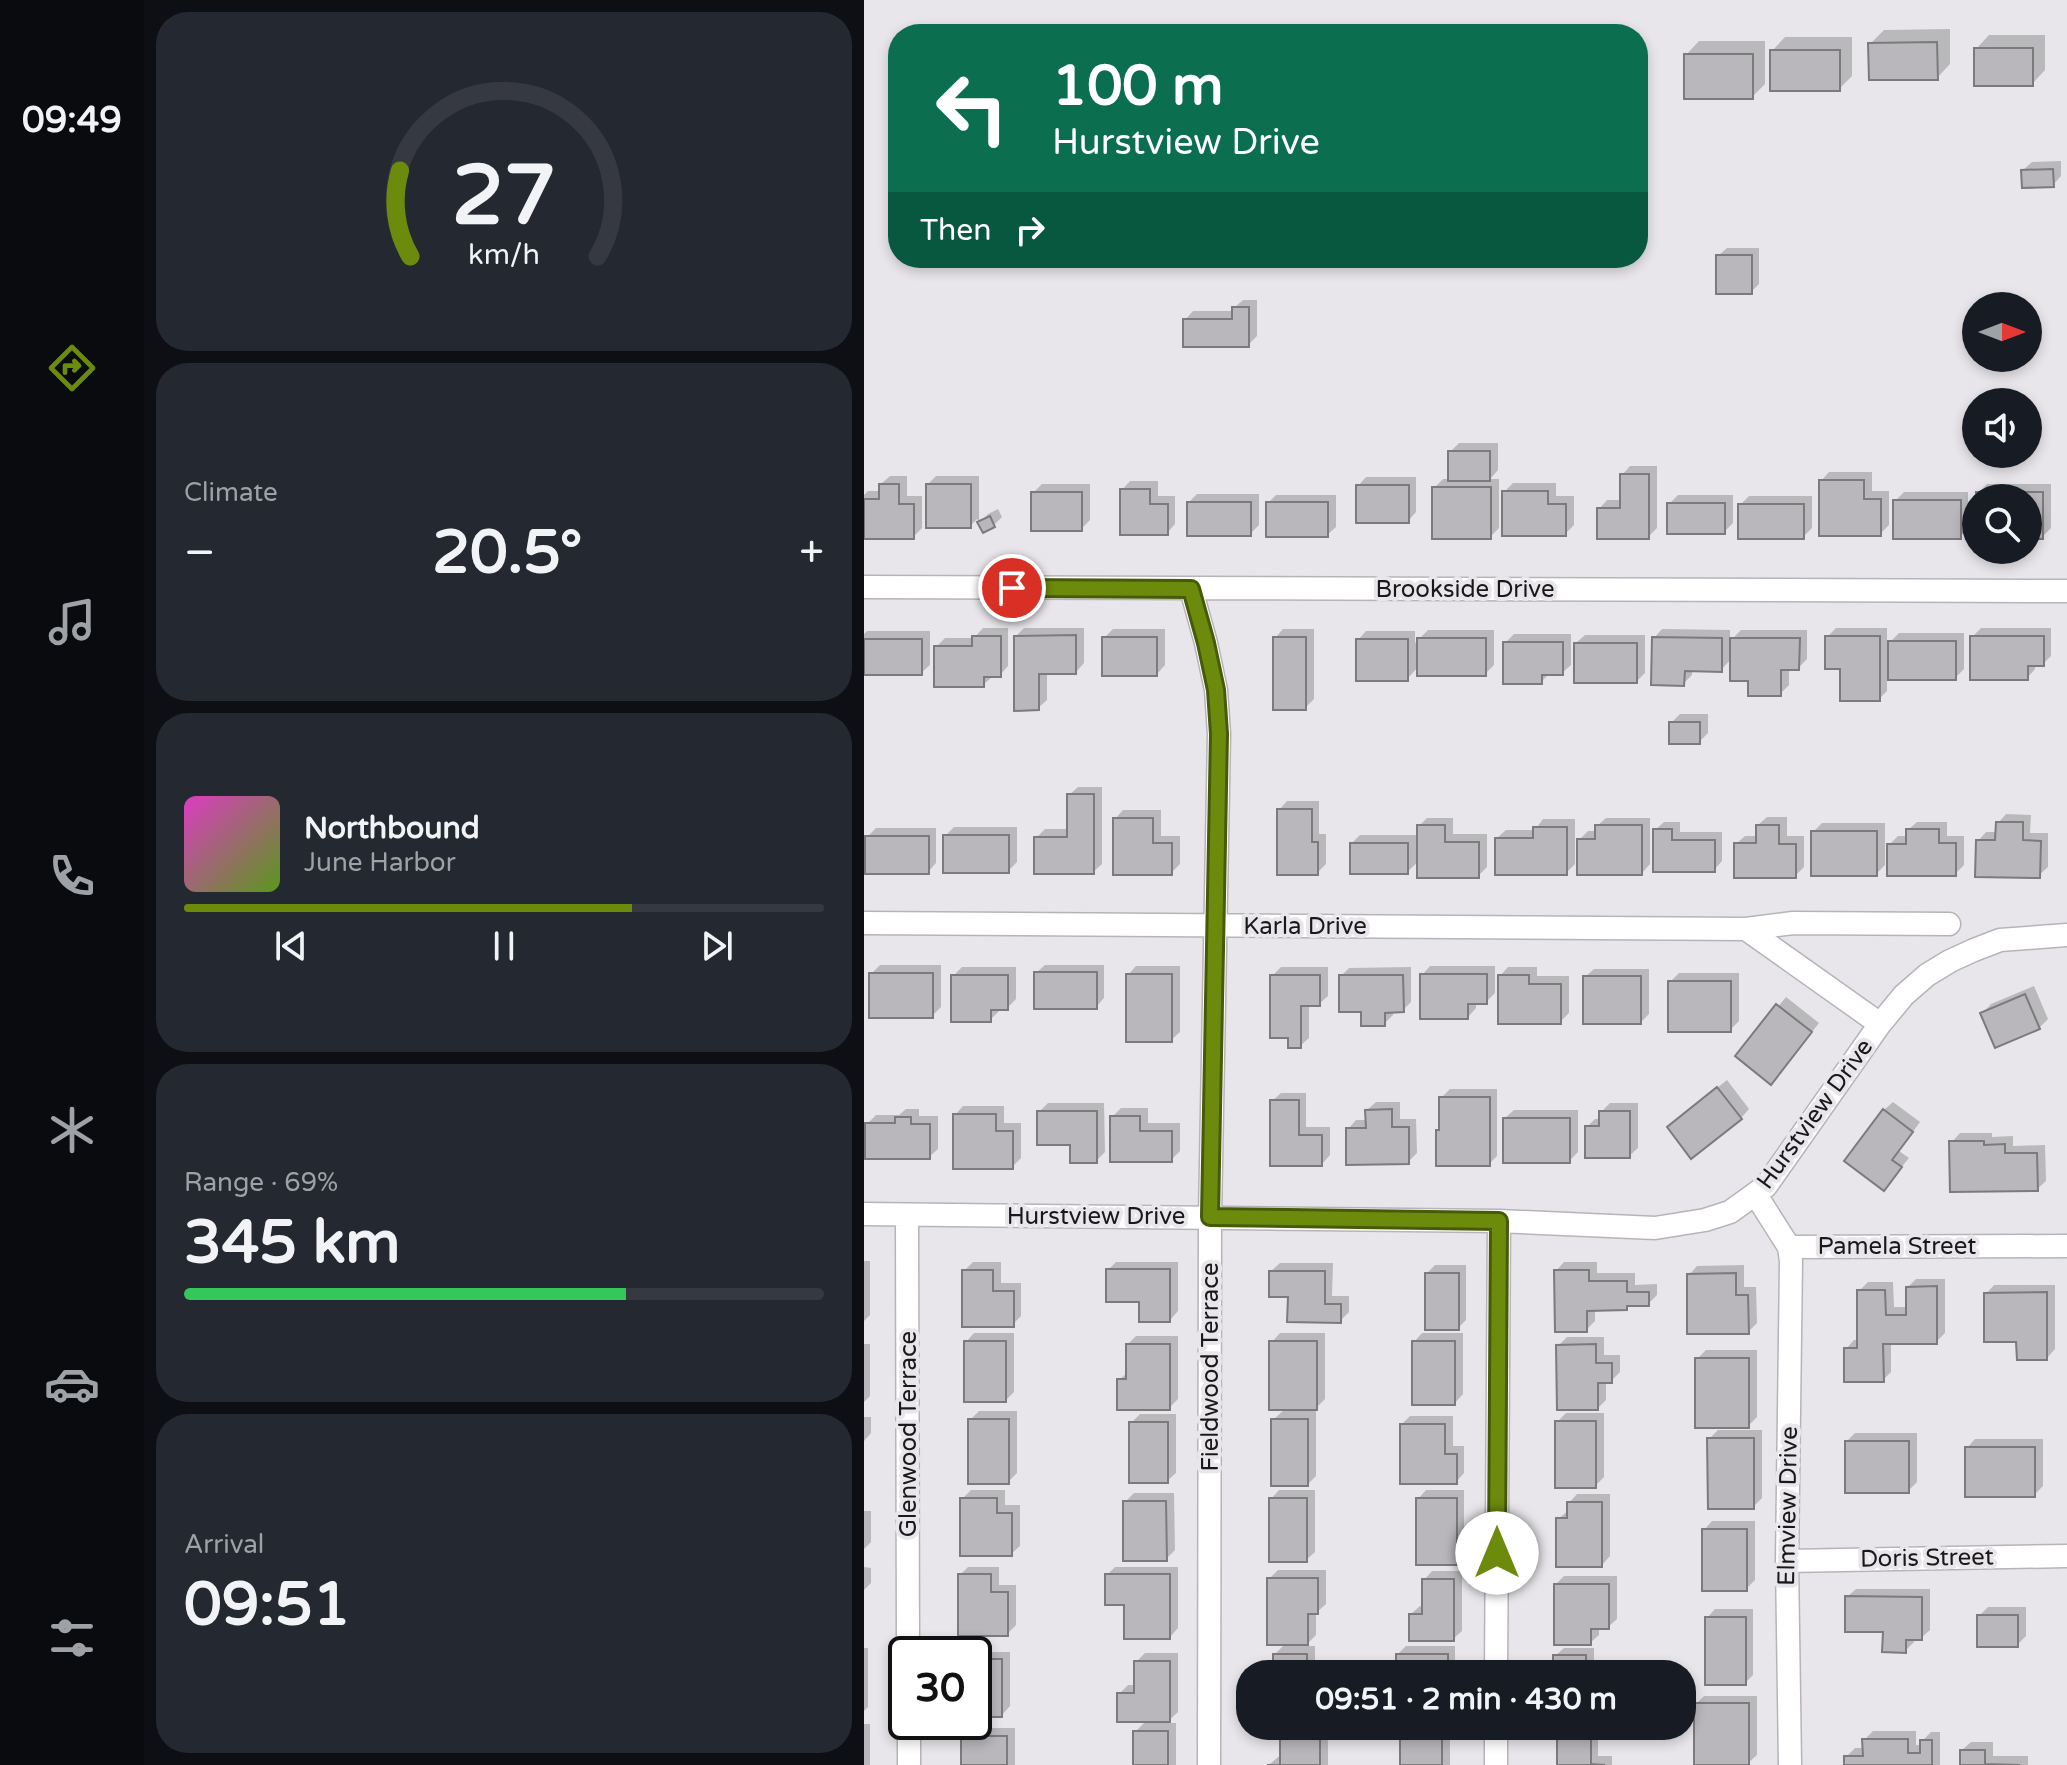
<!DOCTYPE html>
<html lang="en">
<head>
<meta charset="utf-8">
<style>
	body { margin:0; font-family:"Varela Round",sans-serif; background:#242831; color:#f1f3f6; height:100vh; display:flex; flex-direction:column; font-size:30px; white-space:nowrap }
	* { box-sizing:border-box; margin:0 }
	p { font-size:26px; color:#9ea1a6 }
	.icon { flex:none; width:44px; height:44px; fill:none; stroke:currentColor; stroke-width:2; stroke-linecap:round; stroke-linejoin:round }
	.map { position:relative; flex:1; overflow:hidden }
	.drawer { display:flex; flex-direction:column; gap:12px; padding:12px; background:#0d0f14; width:720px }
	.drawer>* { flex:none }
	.banner { position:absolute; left:24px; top:24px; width:760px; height:244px; border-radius:32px; box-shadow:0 4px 12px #0003; background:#0b6e4f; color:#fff; overflow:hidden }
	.needle { width:52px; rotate:90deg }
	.fabs { position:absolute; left:1098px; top:292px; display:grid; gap:16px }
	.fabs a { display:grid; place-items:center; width:80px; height:80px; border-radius:50%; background:#171b24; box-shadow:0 4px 12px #0003; font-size:40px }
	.speed { position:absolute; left:24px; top:1636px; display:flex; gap:16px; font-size:40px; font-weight:700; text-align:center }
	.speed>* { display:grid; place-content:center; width:104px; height:104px; border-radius:50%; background:#171b24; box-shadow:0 4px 12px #0003; line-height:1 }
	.speed .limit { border:4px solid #111; border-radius:12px; background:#fff; color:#111 }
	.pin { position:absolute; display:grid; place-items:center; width:68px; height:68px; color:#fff; margin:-34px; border:4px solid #fff; border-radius:50%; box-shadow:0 2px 8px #0007 }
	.me { position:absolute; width:88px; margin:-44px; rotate:0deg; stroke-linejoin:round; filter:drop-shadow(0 0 6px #0008) }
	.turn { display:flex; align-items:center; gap:28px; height:168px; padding:0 32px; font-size:36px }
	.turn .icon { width:104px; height:104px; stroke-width:2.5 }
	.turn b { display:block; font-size:56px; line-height:68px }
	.then { display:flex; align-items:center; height:76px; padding:0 32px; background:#0003; gap:16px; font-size:30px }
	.big { font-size:60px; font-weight:700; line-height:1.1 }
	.drawer .card { flex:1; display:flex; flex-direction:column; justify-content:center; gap:12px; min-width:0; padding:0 28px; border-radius:32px; background:#242831 }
	.drawer .dial { align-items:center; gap:0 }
	.dial svg { height:208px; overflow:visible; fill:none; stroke:#363941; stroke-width:7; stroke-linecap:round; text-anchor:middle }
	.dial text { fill:#f1f3f6; stroke:none }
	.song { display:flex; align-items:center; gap:24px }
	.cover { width:96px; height:96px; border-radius:12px; background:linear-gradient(135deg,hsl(310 70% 55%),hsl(90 70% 35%)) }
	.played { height:8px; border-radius:4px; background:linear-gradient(90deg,#6c8b0d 70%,#363941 70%) }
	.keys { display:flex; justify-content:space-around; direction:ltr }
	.heat { display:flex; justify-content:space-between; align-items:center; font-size:44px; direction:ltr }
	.charge { height:12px; border-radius:6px; background:linear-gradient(90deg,#34c759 69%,#363941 0) }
	.trip { position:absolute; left:372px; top:1660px; width:460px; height:80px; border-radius:32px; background:#171b24; box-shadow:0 4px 12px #0003; font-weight:700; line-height:80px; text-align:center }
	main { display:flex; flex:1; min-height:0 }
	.dock { display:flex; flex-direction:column; width:144px; justify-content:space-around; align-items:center; background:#090b0e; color:#9ea1a6 }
	.dock .icon { width:56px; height:56px }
	.dock .current { color:#6c8b0d }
	.dock b { font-size:36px; color:#f1f3f6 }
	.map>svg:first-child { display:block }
</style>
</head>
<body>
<main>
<nav class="dock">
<b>09:49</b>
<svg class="icon current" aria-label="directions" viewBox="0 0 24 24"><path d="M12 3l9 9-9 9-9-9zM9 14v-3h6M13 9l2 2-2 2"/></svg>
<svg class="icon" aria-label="music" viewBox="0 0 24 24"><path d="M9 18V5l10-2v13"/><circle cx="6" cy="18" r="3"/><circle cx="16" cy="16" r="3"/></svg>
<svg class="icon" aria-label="phone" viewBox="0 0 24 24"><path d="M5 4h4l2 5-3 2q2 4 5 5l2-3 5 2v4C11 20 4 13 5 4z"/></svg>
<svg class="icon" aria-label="climate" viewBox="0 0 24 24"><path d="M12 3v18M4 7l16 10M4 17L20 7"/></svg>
<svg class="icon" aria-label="car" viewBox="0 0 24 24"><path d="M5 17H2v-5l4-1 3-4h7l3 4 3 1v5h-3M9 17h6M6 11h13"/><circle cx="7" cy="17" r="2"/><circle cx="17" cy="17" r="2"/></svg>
<svg class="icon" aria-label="filters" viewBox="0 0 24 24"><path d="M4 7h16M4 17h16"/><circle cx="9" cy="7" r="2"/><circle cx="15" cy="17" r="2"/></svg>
</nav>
<section class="drawer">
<div class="card dial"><svg viewBox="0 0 100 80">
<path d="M14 69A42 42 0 1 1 86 69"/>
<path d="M14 69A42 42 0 0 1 10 36" stroke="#6c8b0d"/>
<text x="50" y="56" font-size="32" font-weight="700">27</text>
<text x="50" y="72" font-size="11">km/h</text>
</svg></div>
<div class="card"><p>Climate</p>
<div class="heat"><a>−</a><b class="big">20.5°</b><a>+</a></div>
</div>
<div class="card">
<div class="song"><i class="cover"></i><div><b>Northbound</b><p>June Harbor</p></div></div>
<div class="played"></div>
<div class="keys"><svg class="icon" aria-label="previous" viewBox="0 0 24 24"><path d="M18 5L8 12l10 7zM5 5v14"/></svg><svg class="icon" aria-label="pause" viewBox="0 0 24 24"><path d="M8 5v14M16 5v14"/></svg><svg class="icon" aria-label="next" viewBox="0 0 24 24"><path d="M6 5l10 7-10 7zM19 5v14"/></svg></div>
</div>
<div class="card"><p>Range · 69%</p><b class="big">345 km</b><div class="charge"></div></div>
<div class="card"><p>Arrival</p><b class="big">09:51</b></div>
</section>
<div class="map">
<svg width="1203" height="1765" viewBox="0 0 1203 1765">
	<rect width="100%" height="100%" fill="#e8e6ea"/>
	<path fill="#0003" d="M1086 29V64L1073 78 1006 44 1020 30Z
		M1125 35H1181V70L1168 84 1112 49Z
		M921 37H988V76L975 89 908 51Z
		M835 41H901V84L888 97 822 55Z
		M1197 161V176L1189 185 1159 170 1168 162Z
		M863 248H895V284L887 292 854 256Z
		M379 300H393V336L384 345 321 320 329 311H370V308Z
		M595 443H634V470L626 479H635V528L626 537 570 488 579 479H586V452Z
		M766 466H793V528L784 537 735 509 743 500H758V475Z
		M965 472H1008V491H1025V525L1016 534 957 481Z
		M26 476H43V496H58V528L49 537H0V495L4 491H17V484Z
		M72 476H115V521L113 519 106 526 64 484Z
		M502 477H552V512L544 521 494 486Z
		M266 481H294V496H311V524L303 533 258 490Z
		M649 483H692V496H710V525L701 534 640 492Z
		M178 484H226V520L217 529 169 493Z
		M1123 484H1187V528L1178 537H1164V498H1114V493Z
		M1040 492H1104V528L1096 537 1031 501Z
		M333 494H395V525L386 534 325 502Z
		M412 495H472V527L463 535 404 503Z
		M814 495H869V523L860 532 805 504Z
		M885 496H948V528L939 537 876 505Z
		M134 509 138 517 130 525 115 523 124 514Z
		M119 628H144V666L136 675 128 677 119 685 72 647 81 638H110Z
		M160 628H220V663L212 672H183V700L174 708 152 636Z
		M972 628H1023V645L1035 633H1100V669L1091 678H1023V691L1015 699 978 667 963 637Z
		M1117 628H1187V656L1179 664H1171V669L1163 678 1108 637Z
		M249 629H301V665L293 674 240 638Z
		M419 629H450V699L441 708 411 638Z
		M798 629 866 630V641L877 630H943V659L934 668H925V685L916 694 886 679 868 658 857 670 828 669V675L819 684 790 638Z
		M564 630H630V665L621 674 555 666 543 679 494 640 502 631H551V643Z
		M3 631H66V665L57 673H0V634Z
		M650 634H707V665L698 673H686L677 682 641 643Z
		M721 635H781V673L773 681 712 643Z
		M816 714H844V733L835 742 807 723Z
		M214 787H238V864L229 872 172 838 181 829H205V795Z
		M423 801H455V834H462V864L453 873 415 810Z
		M259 810H297V836H316V864L307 873 251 819Z
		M1142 814 1167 815 1166 833H1184V867L1175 875 1114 841 1122 832H1133L1134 823Z
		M903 817H923V836H940V867L931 876 872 844 881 836H894V825Z
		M563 818H589V834H623V867L614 876 555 861 543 872 488 843 496 835H555V826Z
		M742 818H786V864L778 873 715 840 724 831H733V826Z
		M679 819H711V864L702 873 633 838 642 830H671Z
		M800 822H816V832H858V861L850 870 791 830Z
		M1053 822H1083V836H1100V865L1091 874 1025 845 1034 836H1044V830Z
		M958 823H1021V865L1012 874 949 832Z
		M90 827H153V862L144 871 81 836Z
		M12 828H72V863L64 872 3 837Z
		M16 965H77V1007L68 1016 7 974Z
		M181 965H240V998L232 1007 172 973Z
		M272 966H316V1032L307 1040 264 975Z
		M566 966H631V993L622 1002H612V1008L604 1017 558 975Z
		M98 967H152V999L143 1008H135V1011L126 1020 89 976Z
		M417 967H464V996L455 1004H445V1038L436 1046 426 1036 408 976Z
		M547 967V1002L539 1010H529V1015L520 1024 499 1010 477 976 485 968Z
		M644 967H673V976H705V1013L696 1022 636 976Z
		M730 969H785V1014L777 1022 721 977Z
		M815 973H875V1021L866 1030 806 982Z
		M1170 986 1184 1019 1175 1028 1119 1013 1127 1004Z
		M922 997 955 1023 915 1074 874 1056Z
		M863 1080 885 1109 877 1118 814 1119Z
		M586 1089H633V1156L625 1164 574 1130 577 1127V1098Z
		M417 1093H442V1127H466V1155L458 1164 408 1101Z
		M512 1102H536V1119H552L553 1153 544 1162 484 1129 492 1120H504L503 1110Z
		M1029 1102 1056 1122 1035 1151 1045 1158 1020 1188V1110Z
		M184 1103H240L241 1152 232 1161 208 1143 175 1112Z
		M746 1103H774V1148L765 1156 723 1127 731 1119H737V1112Z
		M99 1106H140V1123H157V1158L148 1167 91 1115Z
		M257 1108H284V1123H316V1151L307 1160 248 1117Z
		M42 1109H55V1116H74V1149L65 1157 3 1124 12 1115H35Z
		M650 1110H714V1152L705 1161 641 1118Z
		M1096 1133H1128V1137L1149 1136V1146L1181 1145 1182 1181 1173 1189 1088 1142Z
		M0 1261H6V1315L0 1321Z
		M109 1262H137V1283H157V1316L149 1324 100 1271Z
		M252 1262H314V1311L306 1320 244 1270Z
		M700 1262H733V1273H771V1285L793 1284V1295L784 1304H767L762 1308 731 1309V1321L722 1330 692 1271Z
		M416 1263H469L468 1296H485V1312L476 1321 407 1271Z
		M571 1265H602V1320L594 1328 563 1273Z
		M880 1265V1287H892L893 1323 884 1332 825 1275 833 1266Z
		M1052 1279H1081V1333L1072 1342H1027V1372L1019 1380 982 1349 990 1340H995V1291L1004 1282H1029L1030 1307H1044V1287Z
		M1130 1285H1191V1349L1183 1358 1154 1340 1122 1294Z
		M110 1333H150V1392L142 1400 102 1342Z
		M416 1333H461V1399L449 1411H452V1476L444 1484 409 1420 422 1408 408 1342Z
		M558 1333H599V1394L591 1403 550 1342Z
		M272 1336H314V1399L305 1408 255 1380 264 1372V1344Z
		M703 1337H740V1355H756V1372L747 1381H742V1400L734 1408 694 1346Z
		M0 1344H6V1396L0 1402Z
		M842 1350H893V1417L884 1426 833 1359Z
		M115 1411H153V1473L144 1482 106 1420Z
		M702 1413H740V1477L731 1486 693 1422Z
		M276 1414H312V1473L303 1481 267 1423Z
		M546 1416H589V1446H600V1473L592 1482 538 1424Z
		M0 1417H7V1433L0 1441Z
		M854 1430H898V1498L889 1507 845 1439Z
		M991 1433H1053V1482L1044 1491 983 1441Z
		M1111 1439H1179V1486L1170 1495 1103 1448Z
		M107 1490H141V1505H156V1546L147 1554 98 1499Z
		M415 1490H451V1552L442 1560 407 1499Z
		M562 1490H600V1554L592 1563 554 1499Z
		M270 1493H310L311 1550 302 1559 261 1502Z
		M713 1494H746V1556L738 1565 694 1519 705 1510V1503Z
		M0 1511H7V1542L0 1549Z
		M848 1521H891V1580L882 1589 840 1530Z
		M0 1567 7 1568V1583L0 1590Z
		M104 1567H135V1585H152V1625L143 1634 96 1575Z
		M251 1567H314V1628L306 1637 262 1603 243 1575Z
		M414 1570H462V1604L452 1613V1635L441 1646H451V1674H411V1654L422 1643 405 1579Z
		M568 1571H598V1631L589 1639 547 1614 556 1606H560V1580Z
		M700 1576H753V1619L744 1627H735V1635L726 1643 692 1584Z
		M992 1589H1066V1630L1057 1638H1050V1642L1041 1651 983 1597Z
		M1124 1607H1162V1636L1153 1645 1115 1616Z
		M851 1609H889V1675L881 1683 843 1618Z
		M542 1646H591V1674H534V1654Z
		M0 1648H4V1707L0 1711Z
		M700 1648H730V1674H691V1656Z
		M112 1652H146V1706L138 1715H110L109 1654Z
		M281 1653H314V1712L302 1723H312V1765H271V1732L283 1720 255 1694 264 1685H272V1662Z
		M840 1696H893V1755L884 1763 832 1704Z
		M0 1724H6V1765H0Z
		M425 1726H464V1765H405L414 1757H418V1733Z
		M546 1726H586V1765H538V1733Z
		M703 1726H734V1756H748V1765H695V1734Z
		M108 1728H151V1765H99V1737Z
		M1009 1731H1052V1745H1058V1741L1067 1732H1076V1765H982V1757L991 1748H1000V1740Z
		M1107 1742H1129V1756H1164V1765H1098V1750Z"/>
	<path fill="#bab7bc" stroke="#7c7a7d" stroke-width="2" d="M1073 42 1074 80H1005L1004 43Z
		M1110 48H1169V86H1110Z
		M906 50H976V91H906Z
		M820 54H889V99H820Z
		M1189 169 1190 187 1158 188 1157 170Z
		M852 255H888V294H852Z
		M368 307H385V347H319V319H368Z
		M584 451H626V481H584Z
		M756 474H785V539H733V508H756Z
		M955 480H1000V499H1017V536H955Z
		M15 484H35V504H50V539H0V499H15Z
		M62 484H107V528H62Z
		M492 485H545V523H492Z
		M568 487H627V539H568Z
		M256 489H286V504H304V535H256Z
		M638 491H684V504H702V536H638Z
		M167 492H218V531H167Z
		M1112 492H1179V539H1164V498H1112Z
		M1029 500H1097V539H1029Z
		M323 502H387V536H323Z
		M402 502H464V537H402Z
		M803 503H861V534H803Z
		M874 504H940V539H874Z
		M126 516 131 527 119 533 113 522Z
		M212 635V674H175V710L150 711V636Z
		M108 636H137V677H120V687H70V646H108Z
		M961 636H1016V701H976V669H961Z
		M1106 636H1180V666H1164V680H1106Z
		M238 637H293V676H238Z
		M409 637H442V710H409Z
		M788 637 858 638V672L821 671 820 686 787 685Z
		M553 638H622V676H553Z
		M866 638H936L935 670H917V696H884V681H866Z
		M0 639H58V675H0Z
		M492 639H544V681H492Z
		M1024 641H1092V680H1024Z
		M639 642H699V675H678V684H639Z
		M710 643H773V683H710Z
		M805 722H836V744H805Z
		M203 794H230V874H170V837H203Z
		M413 809H448V842H454V875H413Z
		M249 818H289V843H308V875H249Z
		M1132 822H1159V840L1177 841 1176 878 1111 877 1112 840H1131Z
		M553 825H581V842H615V878H553Z
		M731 825H778V875H713V839H731Z
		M892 825H915V844H932V878H870V843H892Z
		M669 827H703V875H631V838H669Z
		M789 829H808V840H851V872H789Z
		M1042 829H1075V843H1092V876H1023V844H1042Z
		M947 831H1013V876H947Z
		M79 835H145V873H79Z
		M1 836H65V874H1Z
		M486 843H544V874H486Z
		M170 972H233V1009H170Z
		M5 973H69V1018H5Z
		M262 974H308V1042H262Z
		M556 974H623V1004H604V1019H556Z
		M87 975H144V1010H127V1022H87Z
		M406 975H456V1006H437V1048H424V1038H406Z
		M475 975H539L540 1012 521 1013V1026H497V1012H475Z
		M634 975H665V984H697V1024H634Z
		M719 976H777V1024H719Z
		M804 981H867V1032H804Z
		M1161 994 1176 1029 1131 1048 1116 1013Z
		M912 1004 948 1032 907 1085 871 1056Z
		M853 1087 878 1119 827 1159 803 1127Z
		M575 1097H626V1166H572V1130H575Z
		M406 1100H435V1135H458V1166H406Z
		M528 1109V1127H545V1164L482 1165V1128H502L501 1110Z
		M1019 1109 1049 1132 1028 1160 1038 1167 1020 1191 980 1161Z
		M173 1111H233V1163H206V1145H173Z
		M735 1111H766V1158H721V1126H735Z
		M89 1114H132V1131H149V1169H89Z
		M246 1116H276V1131H308V1162H246Z
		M31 1117H47V1124H66V1159H1V1123H31Z
		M639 1118H706V1163H639Z
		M1085 1141H1120V1145L1141 1144V1153H1173L1174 1191 1086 1192Z
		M242 1269H306V1322H275V1302H242Z
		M98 1270H129V1291H150V1327H98Z
		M690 1270H725V1281H763V1292H785V1306H763V1310L723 1311V1332H691Z
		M405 1271H461V1304H477V1323L423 1322 424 1297H405Z
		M561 1273H595V1330H561Z
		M872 1273V1295H884L885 1334H823V1274Z
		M1073 1286V1344H1019L1020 1382H980V1348H993V1290H1021L1022 1315H1042V1287Z
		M1183 1292V1360H1153L1152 1342H1120V1293Z
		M100 1341H142V1402H100Z
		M405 1341H453V1410H405Z
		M548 1341H591V1405H548Z
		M262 1344H306V1410H253V1379H262Z
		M732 1344V1363H748V1383H734V1410H693L692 1345Z
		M831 1358H885V1428H831Z
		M104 1419H145V1484H104Z
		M407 1419H444V1486H407Z
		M691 1421H732V1488H691Z
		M265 1422H304V1483H265Z
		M536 1424H581V1454H593V1484H536Z
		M843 1438H890V1509H844Z
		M981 1441H1045V1493H981Z
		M1101 1447H1171V1497H1101Z
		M96 1498H133V1513H148V1556H96Z
		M405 1498H443V1562H405Z
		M552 1498H593V1565H552Z
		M259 1501H302L303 1561H259Z
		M703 1502H738V1567H692V1518H703Z
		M838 1529H883V1591H838Z
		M94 1574H127V1592H144V1636H94Z
		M241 1574H306V1639H260V1605H241Z
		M403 1578H454V1614H444V1645H403Z
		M558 1579H590V1641H545V1614H558Z
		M690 1584H745V1629H727V1645H690Z
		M981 1596 1058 1597V1640H1042V1653L1018 1652 1019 1632H981Z
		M1113 1615H1154V1647H1113Z
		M841 1617H882V1685H841Z
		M409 1654H443V1674H409Z
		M532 1654H584V1674H532Z
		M689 1655H722V1674H689Z
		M110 1659H138V1717H110Z
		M270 1661H306V1722H253V1693H270Z
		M830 1703H885V1765H830Z
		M269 1731H304V1765H269Z
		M416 1732H456V1765H403H416Z
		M536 1733H578V1765H536Z
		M693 1733H727V1764L741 1765H693Z
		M97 1736H143V1765H97Z
		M998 1739H1044V1753H1056V1740H1068V1765H980V1756H999Z
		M1096 1750H1121V1764L1156 1765H1096Z"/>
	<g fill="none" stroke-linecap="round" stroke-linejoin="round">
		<defs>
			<path id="minor" d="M0 587 1203 591
				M327 589 342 643 352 690 355 734 346 1217 345 1765
				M0 923 882 929 1016 1024
				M882 929 929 923 1085 924
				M892 1195 925 1247 927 1261 923 1561 926 1765
				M0 1214 635 1221 791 1228 841 1220 866 1212 902 1186 1016 1024 1040 995 1063 975 1086 961 1110 950 1136 940 1203 935
				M43 1215 44 1654
				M925 1247 1203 1246
				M923 1561 1203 1556
				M632 1674 635 1221
				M45 1722V1765
				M632 1765V1726"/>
		</defs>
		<use href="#minor" stroke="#b6b4b8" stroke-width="25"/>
		<use href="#minor" stroke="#fff" stroke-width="22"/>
	</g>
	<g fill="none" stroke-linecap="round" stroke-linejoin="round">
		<defs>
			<path id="route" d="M148 588 327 589 342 643 352 690 355 734 346 1217 635 1221 633 1553"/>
		</defs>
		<use href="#route" stroke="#465a08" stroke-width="20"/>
		<use href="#route" stroke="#6c8b0d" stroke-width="14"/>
	</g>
	<g text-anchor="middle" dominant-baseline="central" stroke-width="8" stroke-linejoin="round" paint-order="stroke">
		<g font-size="24" fill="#1a191a" stroke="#e8e6ea">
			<text x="601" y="589">Brookside Drive</text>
			<text x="441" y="926">Karla Drive</text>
			<text transform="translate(951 1114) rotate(-54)">Hurstview Drive</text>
			<text x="232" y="1216">Hurstview Drive</text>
			<text x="1033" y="1246">Pamela Street</text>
			<text transform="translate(346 1367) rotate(-90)">Fieldwood Terrace</text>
			<text transform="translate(44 1434) rotate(-90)">Glenwood Terrace</text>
			<text transform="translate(924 1506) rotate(-89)">Elmview Drive</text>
			<text transform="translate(1063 1558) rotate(-1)">Doris Street</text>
		</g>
	</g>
</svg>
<div class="fabs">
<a><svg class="needle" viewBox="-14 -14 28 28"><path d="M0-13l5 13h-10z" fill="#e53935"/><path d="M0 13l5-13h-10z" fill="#9ea1a6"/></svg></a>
<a><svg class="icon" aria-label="sound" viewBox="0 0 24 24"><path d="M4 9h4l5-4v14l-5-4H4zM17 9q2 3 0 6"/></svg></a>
<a><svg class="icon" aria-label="search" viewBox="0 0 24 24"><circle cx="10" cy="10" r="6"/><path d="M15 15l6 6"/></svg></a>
</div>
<div class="speed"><div class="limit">30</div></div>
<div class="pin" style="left:148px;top:588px;background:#d93025"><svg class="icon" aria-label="arrive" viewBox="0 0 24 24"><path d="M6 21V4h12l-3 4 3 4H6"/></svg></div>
<svg class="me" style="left:633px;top:1553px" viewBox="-20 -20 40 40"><circle r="19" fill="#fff"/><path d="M0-13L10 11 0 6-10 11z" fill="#6c8b0d"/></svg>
<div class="trip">09:51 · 2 min · 430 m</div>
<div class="banner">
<div class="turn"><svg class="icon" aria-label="left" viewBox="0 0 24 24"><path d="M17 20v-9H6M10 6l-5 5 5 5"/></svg><div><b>100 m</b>Hurstview Drive</div></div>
<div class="then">Then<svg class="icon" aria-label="right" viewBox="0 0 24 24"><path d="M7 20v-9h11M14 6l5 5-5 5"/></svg></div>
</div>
</div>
</main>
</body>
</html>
